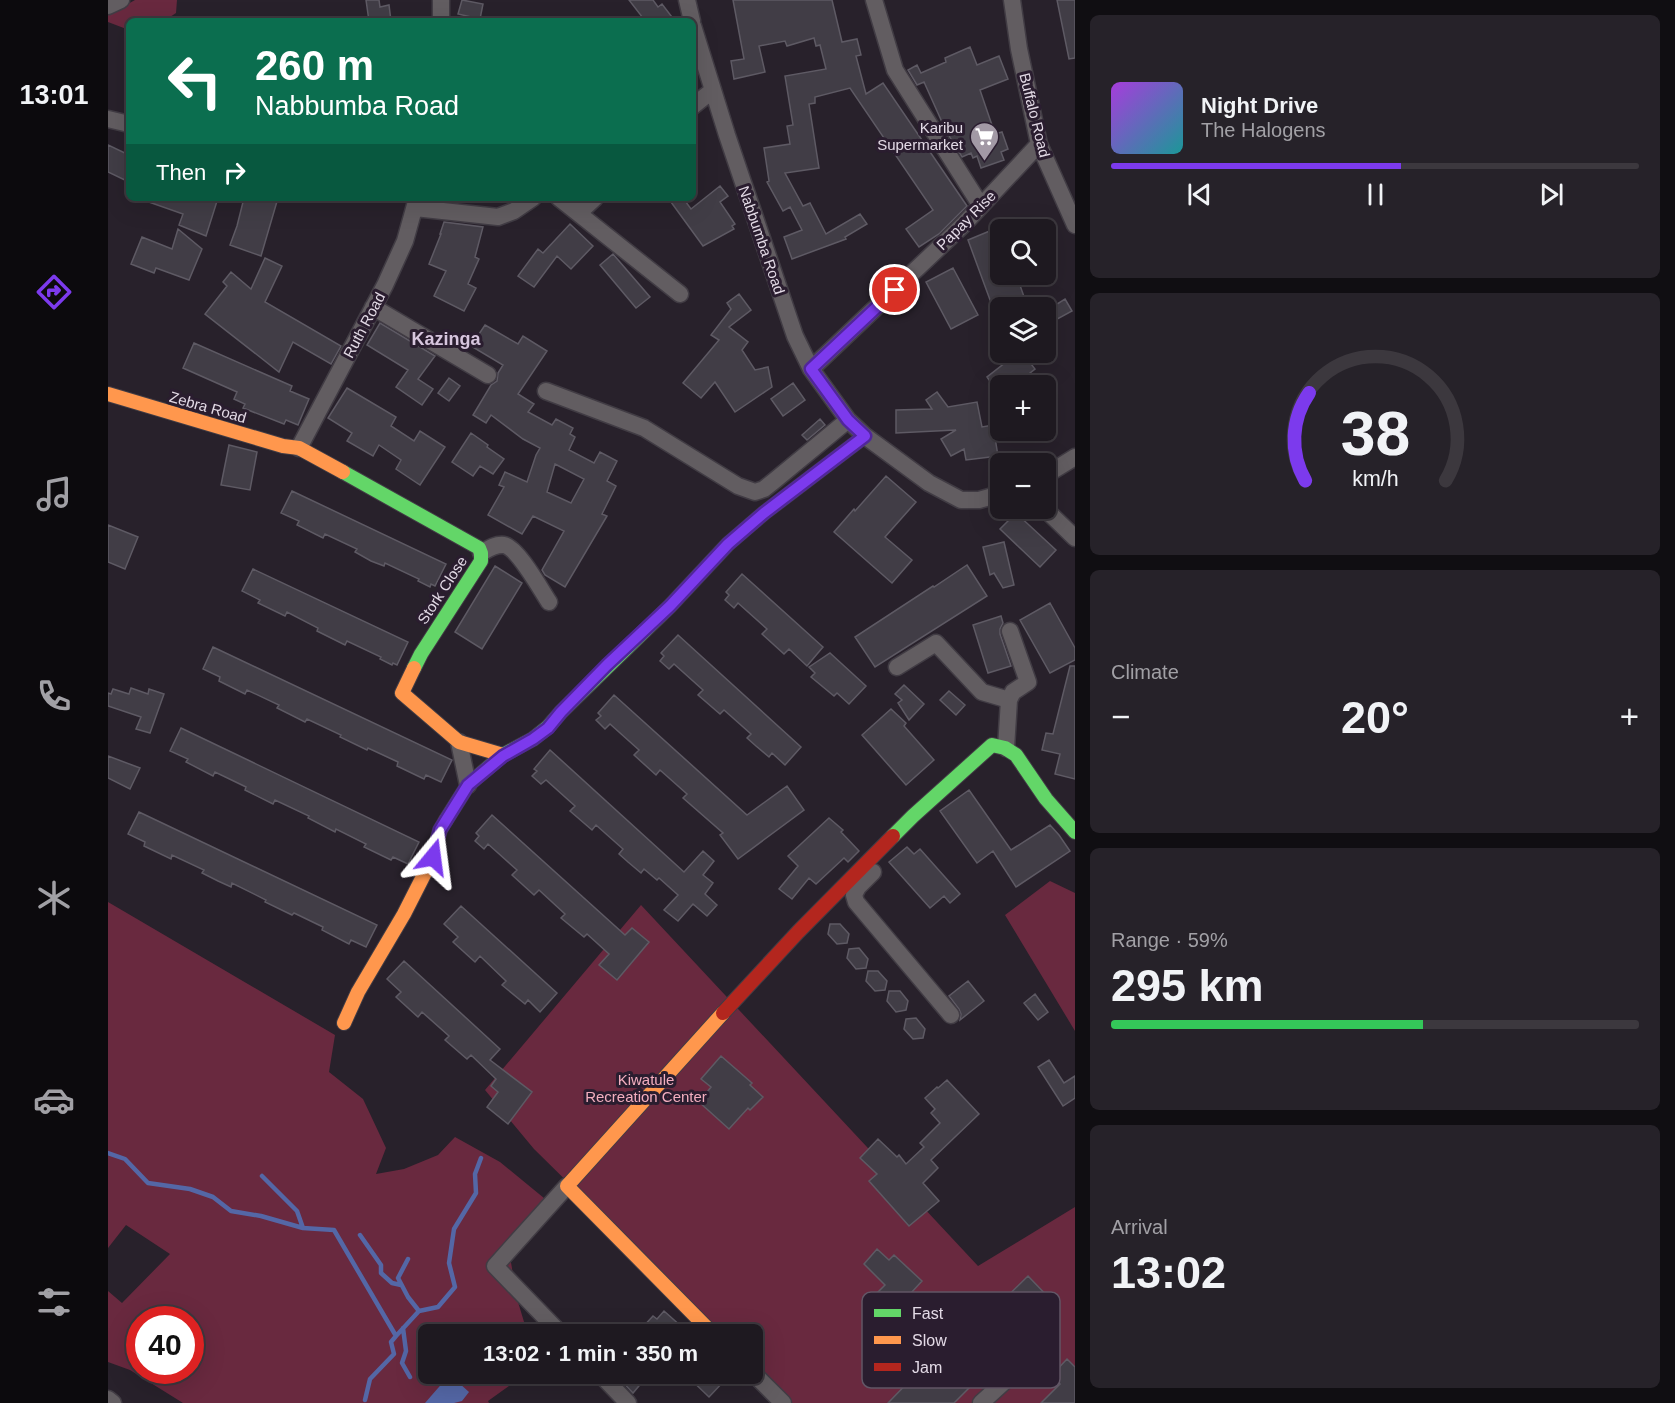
<!DOCTYPE html>
<html lang="en">
<head>
<meta charset="utf-8">
<style>
	body { margin:0; font-family:Helvetica,sans-serif; background:#262229; color:#f1f3f6; height:100vh; display:flex; flex-direction:column; font-size:22px; white-space:nowrap }
	* { box-sizing:border-box; margin:0 }
	p { font-size:20px; color:#a1a0a5 }
	.icon { flex:none; width:33px; height:33px; fill:none; stroke:currentColor; stroke-width:2; stroke-linecap:round; stroke-linejoin:round }
	.map { position:relative; flex:1; overflow:hidden }
	.sheet { display:flex; flex-direction:column; gap:15px; padding:15px; background:#100e12; width:600px }
	.sheet>* { flex:none }
	.top-card { position:absolute; left:18px; top:18px; width:570px; height:183px; border-radius:9px; box-shadow:0 6px 24px #0002,0 0 0 2px #3c383e; background:#0b6e4f; color:#fff; overflow:hidden }
	.controls { position:absolute; left:882px; top:219px; display:grid; gap:12px }
	.controls a { display:grid; place-items:center; width:66px; height:66px; border-radius:9px; background:#1e1920; box-shadow:0 6px 24px #0002,0 0 0 2px #3c383e; font-size:30px }
	.speed { position:absolute; left:18px; top:1306px; display:flex; gap:12px; font-size:30px; font-weight:700; text-align:center }
	.speed>* { display:grid; place-content:center; width:78px; height:78px; border-radius:50%; background:#1e1920; box-shadow:0 6px 24px #0002,0 0 0 2px #3c383e; line-height:1 }
	.speed .limit { border:9px solid #d22; background:#fff; color:#111 }
	.pin { position:absolute; display:grid; place-items:center; width:51px; height:51px; color:#fff; margin:-26px; border:3px solid #fff; border-radius:50%; box-shadow:0 2px 6px #0007 }
	.me { position:absolute; width:66px; margin:-33px; rotate:16deg; stroke-linejoin:round; filter:drop-shadow(0 0 4px #0008) }
	.turn { display:flex; align-items:center; gap:21px; height:126px; padding:0 30px; font-size:27px }
	.turn .icon { width:78px; height:78px; stroke-width:2.5 }
	.turn b { display:block; font-size:42px; line-height:51px }
	.then { display:flex; align-items:center; height:57px; padding:0 30px; background:#0003; gap:12px; font-size:22px }
	.big { font-size:45px; font-weight:700; line-height:1.1 }
	.sheet .widget { flex:1; display:flex; flex-direction:column; justify-content:center; gap:9px; min-width:0; padding:0 21px; border-radius:9px; background:#262229 }
	.sheet .dial { align-items:center; gap:0 }
	.dial svg { height:156px; overflow:visible; fill:none; stroke:#3c383e; stroke-width:7; stroke-linecap:round; text-anchor:middle }
	.dial text { fill:#f1f3f6; stroke:none }
	.song { display:flex; align-items:center; gap:18px }
	.cover { width:72px; height:72px; border-radius:9px; background:linear-gradient(135deg,hsl(280 70% 55%),hsl(180 70% 35%)) }
	.played { height:6px; border-radius:3px; background:linear-gradient(90deg,#7c3aed 55%,#3c383e 55%) }
	.keys { display:flex; justify-content:space-around; direction:ltr }
	.heat { display:flex; justify-content:space-between; align-items:center; font-size:33px; direction:ltr }
	.charge { height:9px; border-radius:4px; background:linear-gradient(90deg,#34c759 59%,#3c383e 0) }
	.trip { position:absolute; left:310px; top:1324px; width:345px; height:60px; border-radius:9px; background:#1e1920; box-shadow:0 6px 24px #0002,0 0 0 2px #3c383e; font-weight:700; line-height:60px; text-align:center }
	main { display:flex; flex:1; min-height:0 }
	.menu { display:flex; flex-direction:column; width:108px; justify-content:space-around; align-items:center; background:#0c0a0d; color:#a1a0a5 }
	.menu .icon { width:42px; height:42px }
	.menu .active { color:#7c3aed }
	.menu b { font-size:27px; color:#f1f3f6 }
	.map>svg:first-child { display:block }
</style>
</head>
<body>
<main>
<nav class="menu">
<b>13:01</b>
<svg class="icon active" aria-label="directions" viewBox="0 0 24 24"><path d="M12 3l9 9-9 9-9-9zM9 14v-3h6M13 9l2 2-2 2"/></svg>
<svg class="icon" aria-label="music" viewBox="0 0 24 24"><path d="M9 18V5l10-2v13"/><circle cx="6" cy="18" r="3"/><circle cx="16" cy="16" r="3"/></svg>
<svg class="icon" aria-label="phone" viewBox="0 0 24 24"><path d="M5 4h4l2 5-3 2q2 4 5 5l2-3 5 2v4C11 20 4 13 5 4z"/></svg>
<svg class="icon" aria-label="climate" viewBox="0 0 24 24"><path d="M12 3v18M4 7l16 10M4 17L20 7"/></svg>
<svg class="icon" aria-label="car" viewBox="0 0 24 24"><path d="M5 17H2v-5l4-1 3-4h7l3 4 3 1v5h-3M9 17h6M6 11h13"/><circle cx="7" cy="17" r="2"/><circle cx="17" cy="17" r="2"/></svg>
<svg class="icon" aria-label="filters" viewBox="0 0 24 24"><path d="M4 7h16M4 17h16"/><circle cx="9" cy="7" r="2"/><circle cx="15" cy="17" r="2"/></svg>
</nav>
<div class="map">
<svg width="967" height="1403" viewBox="0 0 967 1403">
	<rect width="100%" height="100%" fill="#28212b"/>
	<path fill="#69293f" fill-rule="evenodd" d="M27 0H69L68 13 56 21H21V30L0 22V15Z
		M942 881 967 893V1031L897 915Z
		M0 902 227 1035 221 1072 255 1099 278 1148 268 1174 296 1169 330 1155 347 1137 392 1162 442 1203 402 1257 410 1302 420 1335H321V1374H418L380 1401 381 1403H75L22 1370 0 1362V1291L14 1303 62 1254 18 1225 0 1248ZM32 1320H82V1371H32Z
		M533 905 870 1266 967 1207V1403H684L645 1365V1335H615L426 1149 377 1090Z"/>
	<path fill="#5467a6" d="M337 1380 351 1383 361 1392 354 1401 346 1403H317Z"/>
	<g fill="none" stroke-linecap="round" stroke-linejoin="round">
		<path stroke="#5467a6" stroke-width="4.5" d="M0 1153 17 1159 40 1183 82 1189 105 1197 123 1211 153 1216 195 1228 226 1230 288 1336 283 1342 286 1354 262 1379 257 1400
			M154 1176 189 1211 195 1228
			M252 1235 273 1265V1273L284 1283 293 1285
			M311 1311 330 1307 347 1287 341 1263 346 1229 368 1193 367 1174 373 1158
			M295 1328 298 1351 294 1363 302 1377
			M288 1336 311 1311 300 1297 290 1278 300 1259"/>
	</g>
	<path fill="#413d46" stroke="#5e5a64" stroke-width="1.5" fill-rule="evenodd" d="M258 0H271L272 7 281 5 283 21H261Z
		M354 0 375 4 372 19 350 14Z
		M521 0H545L550 7 554 4 567 21H531L535 18Z
		M625 0H724L734 42 749 39 753 55 748 56 758 94 775 83 859 206 831 234 811 247 798 229 825 210 742 88 707 97V103L701 104 711 168 677 173 695 206 702 203 718 234 752 214 759 224 737 237 738 239 684 259 676 237 694 230 682 207 675 211 659 182 661 181 656 148 682 144 679 126 685 125 677 76 718 69 712 45 708 46 706 38 679 46 677 41 651 46 657 72 626 79 623 61 636 59Z
		M949 0H967V58L961 59Z
		M862 47 869 65 891 56 900 79 872 90 887 134 894 132 900 149 893 152 896 160 873 168 869 156 865 158 863 153 854 157 838 131 816 82 809 85 800 70 809 65 813 73 838 62 837 58Z
		M0 145 21 155V182L0 172Z
		M612 186 620 196 612 202 627 224 624 226 626 229 595 246 560 198H575L583 209Z
		M35 198H110L98 236 71 225 75 214 35 200Z
		M136 198H170L153 256 122 245 129 226Z
		M336 222 375 227 367 257 371 259 360 284 368 288 356 311 326 296 338 271 321 264 333 234H332Z
		M462 224 485 246 463 269 449 256 426 287 410 276 430 249 435 253Z
		M70 229 94 249 81 280 48 268 46 273 23 264 34 237 64 249Z
		M884 230 889 243 892 242V274H908L920 308H885L860 240Z
		M505 254 542 297 528 308 492 265Z
		M157 258 174 266 157 302 233 346 223 364 185 342 171 372 97 314 119 286 115 282 123 272 143 289Z
		M845 268 870 315 843 329 818 282Z
		M631 294 643 310 621 327 640 342 634 350 647 370 660 367 664 387 627 412 607 382 593 398 575 383 611 340 603 335 623 309 619 303Z
		M957 299 964 311 942 323 938 315V311Z
		M272 323 327 356 310 379 325 389 314 405 288 387 300 370 259 345Z
		M377 325 410 344 415 336 439 351 410 394 426 404 420 412 444 425 448 419 465 428 462 434 467 437 461 450 486 463 492 452 509 461 499 481 508 486 494 514 499 516 457 587 437 575 434 570 456 531 425 516 414 534 380 515 396 487 391 485 397 472 419 482 428 455 432 448 415 439 383 415 378 423 365 415 383 385 389 381 390 373 395 365 363 346ZM447 464 476 479 463 503 439 492Z
		M86 343 184 386 182 391 201 399 190 425 178 420 176 424 135 408 137 404 126 399 129 392 75 368Z
		M911 352H914L927 369 917 377 923 386H885L879 377Z
		M341 378 352 386 341 401 330 393Z
		M685 383 697 400 675 416 663 399Z
		M239 388 288 417 283 426 306 441 312 431 337 447 312 485 288 469 293 460 271 445 265 456 239 441 244 433 220 418Z
		M829 392 840 407 869 402 874 427 885 425 890 456 858 460 856 449 843 456 833 439 848 430 788 433V410L824 409 818 400Z
		M712 419 717 425 699 440 694 435Z
		M363 433 380 445 379 447 396 459 385 474 372 466 365 476 344 462Z
		M121 445 149 452 142 490 113 485Z
		M778 476 808 502 777 537 804 560 784 583 726 532 746 509 747 511Z
		M184 491 338 564 327 586 323 584 322 587 310 581 311 579 277 563 276 566 263 561 247 552 249 549 217 534 215 538 189 525 191 521 173 513Z
		M908 513 948 550 932 567 892 529Z
		M0 525 30 537 17 569 0 562Z
		M896 542 906 585 895 588 886 573 882 575 875 547Z
		M859 565 879 596 767 667 747 637 825 586 826 587Z
		M387 566 414 583 374 649 347 632Z
		M145 569 300 642 289 665 285 663 284 665 272 659 273 657 239 641 237 645 209 631 210 628 179 612 177 616 150 603 152 600 134 591Z
		M634 574 715 647 699 666 681 649 676 654 654 634 659 629 630 603 626 608 617 600 621 595 618 592Z
		M942 603 967 648V660L942 673 912 620Z
		M893 616 895 623 892 629V634L903 666 880 673 865 625Z
		M570 635 693 747 677 765 664 753 661 757 648 746 639 738 643 734 616 710 612 714 590 695 595 690 566 664 561 669 552 661 556 656 553 653Z
		M105 647 344 760 333 782 318 775 316 779 289 766 290 762 260 748 259 750 232 737 233 735 199 719 197 722 169 708 171 705 139 690 137 694 111 681 112 677 95 669Z
		M722 653 758 686 741 704 729 693 726 696 703 677 707 673 701 667Z
		M962 666H967V779L947 774 952 754 934 750 938 733 945 734Z
		M796 685 816 704 801 720 790 703 794 700 787 694Z
		M23 688 40 694 41 689 56 694 42 733 28 729 33 717 0 706V693L3 694 5 689 21 694Z
		M841 691 857 705 848 715 832 700Z
		M506 695 639 815 679 786 696 810 630 859 612 835 615 833 575 798 579 794 552 770 548 775 526 755 531 750 502 724 497 729 488 720 493 716 490 713Z
		M783 709 798 723 796 726 826 760 798 785 754 735Z
		M73 728 311 842 300 864 285 857 283 860 256 847 258 844 228 829 227 832 200 818 201 816 167 800 165 804 137 790 138 787 107 772 105 776 78 762 80 759 62 751Z
		M442 750 576 872 595 851 606 861 595 875 605 883 597 894 609 905 599 916 585 904 570 921 556 910 570 895 551 878 549 880 536 869 533 873 520 862 511 854 515 849 488 825 484 830 462 811 467 806 438 780 433 784 424 776 429 771 426 769Z
		M0 756 32 768 22 789 0 778Z
		M861 790 903 850 942 825 951 835 962 851 908 887 885 851 869 863 832 811Z
		M31 812 269 925 258 947 243 940 241 944 214 930 215 927 186 913 184 915 157 902 158 900 124 883 123 887 110 881 94 873 96 870 64 855 63 859 36 846 37 842 20 834Z
		M384 815 517 935 524 928 541 942 509 980 491 965 501 954 479 934 476 937 453 918 457 914 431 890 426 895 404 875 409 870 380 844 376 849 367 841 371 836 368 833Z
		M721 818 735 830 733 832 751 851 740 862 736 858 708 884 701 878 684 899 671 889 690 866 680 856Z
		M799 847 806 854 812 849 852 894 842 903 836 896 822 908 781 862Z
		M353 906 449 993 432 1012 420 1000 417 1004 394 985 398 981 372 956 367 962 345 942 350 937 336 924Z
		M722 924H732L741 934 739 943 729 944 720 934Z
		M751 948 760 959 758 968 748 969 739 958 741 949Z
		M296 961 392 1049 382 1060 424 1092 400 1124 379 1107 390 1092 383 1086 388 1079 363 1055 359 1059 337 1040 341 1036 314 1012 310 1017 288 997 293 992 279 979Z
		M760 971H770L779 981 777 990 767 991 758 981Z
		M860 981 876 1001 852 1020 853 1014 851 1009 841 996Z
		M781 991H792L800 1001 798 1010 788 1012 779 1001Z
		M927 994 940 1012 930 1020 916 1003Z
		M808 1018 817 1029 815 1038 805 1039 796 1029 798 1019Z
		M613 1056 644 1083 642 1085 655 1097 642 1110 640 1108 621 1129 591 1102 603 1087 593 1079Z
		M941 1060 956 1083 967 1076V1098L955 1106 930 1067Z
		M839 1080 871 1114 823 1160 830 1168 815 1183 831 1201 801 1226 761 1181 769 1174 752 1158 770 1139 789 1157 791 1155 798 1164 816 1147 812 1143 832 1123 823 1113 827 1109 817 1098 829 1087 830 1088Z
		M769 1249 781 1260 786 1255 814 1281 803 1293 811 1301 796 1317 784 1305 779 1310 765 1297 777 1285 756 1264Z
		M920 1276 946 1303 846 1403H780L809 1373 815 1379Z
		M556 1311 583 1335H540L533 1329 545 1316 549 1319Z
		M959 1359 967 1367V1403H933L952 1384 943 1376Z
		M507 1374H541L525 1393Z
		M577 1374H611L617 1380 601 1397Z"/>
	<g fill="none" stroke-linecap="round" stroke-linejoin="round">
		<defs>
			<path id="street" d="M579 0 584 21
				M766 0 787 70 873 206
				M904 0 911 49 931 144 967 225
				M0 6 13 0
				M333 21V0
				M585 26 619 135 687 336 703 369 740 420 757 436 821 483 853 500H871L892 494
				M585 106 605 90
				M0 119 21 124
				M451 198 572 294
				M307 208 390 217 406 211 425 198
				M471 213 487 198
				M265 307 380 375
				M703 369 856 224 931 144
				M438 391 536 428 630 486 647 492 656 489 666 481 740 420
				M191 448 277 285 297 241 309 198
				M938 475 967 457
				M936 508 967 538
				M373 553C380 549 387 544 396 545 410 548 433 590 441 602
				M789 667 828 643 874 692 901 700
				M351 742 360 785
				M898 748 901 700 905 692 920 682 902 631
				M765 872 750 887 746 895 748 902 843 1015
				M454 1335 387 1266 459 1186
				M645 1373 675 1403
				M492 1374 520 1403
				M0 1399 5 1403
				M873 1403 930 1351"/>
			<path id="fast" d="M235 472 371 548 373 553V561L313 654 306 668
				M338 820 360 785 395 755 425 739 440 727 453 712 562 606 620 544 656 513 757 436
				M785 836 805 816 884 745 897 748 908 755 938 799 967 832"/>
			<path id="slow" d="M0 394 175 446 191 448 235 472
				M306 668 294 693 351 742 395 755
				M236 1023 250 992 296 914 325 857 332 830 338 820
				M606 1335 459 1186 615 1013"/>
			<path id="jam" d="M615 1013 690 932 785 836"/>
		</defs>
		<use href="#street" stroke="#413c44" stroke-width="19"/>
		<use href="#fast" stroke="#413c44" stroke-width="16"/>
		<use href="#slow" stroke="#413c44" stroke-width="16"/>
		<use href="#jam" stroke="#413c44" stroke-width="16"/>
		<use href="#street" stroke="#625d61" stroke-width="16"/>
		<use href="#fast" stroke="#63d668" stroke-width="14"/>
		<use href="#slow" stroke="#ff974d" stroke-width="14"/>
		<use href="#jam" stroke="#b3261e" stroke-width="14"/>
	</g>
	<g fill="none" stroke-linecap="round" stroke-linejoin="round">
		<defs>
			<path id="route" d="M325 857 332 830 360 785 395 756 425 739 440 728 453 712 499 665 562 606 620 544 656 513 757 436 740 420 703 369 787 290"/>
		</defs>
		<use href="#route" stroke="#51269a" stroke-width="15"/>
		<use href="#route" stroke="#7c3aed" stroke-width="10"/>
	</g>
	<defs>
		<symbol id="supermarket-pin" viewBox="-11 -11 22 30"><path d="M0 17L-7.5 6A9.5 9.5 0 1 1 7.5 6Z" fill="#a299a5" stroke="#2a1d2f"/><path d="M-6-5.5h2.5l.6 2H6L4.5 2H-2.5L-4.4-4H-6ZM-1.5 3.2a1.3 1.3 0 1 0 .1 0ZM3 3.2a1.3 1.3 0 1 0 .1 0Z" fill="#fff"/></symbol>
	</defs>
	<g fill-rule="evenodd">
		<use href="#supermarket-pin" x="860" y="120" width="33" height="45"/>
	</g>
	<g text-anchor="middle" dominant-baseline="central" stroke-width="6" stroke-linejoin="round" paint-order="stroke">
		<g font-size="15" fill="#e3dae6" stroke="#2a1d2f">
			<text transform="translate(927 115) rotate(76)">Buffalo Road</text>
			<text transform="translate(858 220) rotate(-45)">Papay Rise</text>
			<text transform="translate(654 240) rotate(71)">Nabbumba Road</text>
			<text transform="translate(256 325) rotate(-62)">Ruth Road</text>
			<text transform="translate(100 407) rotate(16)">Zebra Road</text>
			<text transform="translate(334 590) rotate(-57)">Stork Close</text>
		</g>
		<g font-size="15" fill="#e3dae6" stroke="#2a1d2f" text-anchor="end">
			<text x="855" y="127">Karibu<tspan x="855" dy="17">Supermarket</tspan></text>
		</g>
		<g font-size="15" fill="#f3aebf" stroke="#2a1d2f">
			<text x="538" y="1079">Kiwatule<tspan x="538" dy="17">Recreation Center</tspan></text>
		</g>
		<g font-size="18" font-weight="bold" fill="#d7c6de" stroke="#2a1d2f">
			<text x="338" y="339">Kazinga</text>
		</g>
	</g>
	<rect x="754" y="1292" width="198" height="96" rx="9" fill="#2a1d2f" stroke="#625666" stroke-width="1.5"/>
	<rect x="766" y="1309" width="27" height="8" fill="#63d668"/>
	<rect x="766" y="1336" width="27" height="8" fill="#ff974d"/>
	<rect x="766" y="1363" width="27" height="8" fill="#b3261e"/>
	<g font-size="16" fill="#e3dae6">
		<text x="804" y="1319">Fast</text>
		<text x="804" y="1346">Slow</text>
		<text x="804" y="1373">Jam</text>
	</g>
</svg>
<div class="controls">
<a><svg class="icon" aria-label="search" viewBox="0 0 24 24"><circle cx="10" cy="10" r="6"/><path d="M15 15l6 6"/></svg></a>
<a><svg class="icon" aria-label="layers" viewBox="0 0 24 24"><path d="M12 4l9 5-9 5-9-5zM3 14l9 5 9-5"/></svg></a>
<a>+</a>
<a>−</a>
</div>
<div class="speed"><div class="limit">40</div></div>
<div class="pin" style="left:787px;top:290px;background:#d93025"><svg class="icon" aria-label="arrive" viewBox="0 0 24 24"><path d="M6 21V4h12l-3 4 3 4H6"/></svg></div>
<svg class="me" style="left:325px;top:857px" viewBox="-20 -20 40 40"><path d="M0-17L14 15 0 8-14 15z" fill="#7c3aed" stroke="#fff" stroke-width="4"/></svg>
<div class="trip">13:02 · 1 min · 350 m</div>
<div class="top-card">
<div class="turn"><svg class="icon" aria-label="left" viewBox="0 0 24 24"><path d="M17 20v-9H6M10 6l-5 5 5 5"/></svg><div><b>260 m</b>Nabbumba Road</div></div>
<div class="then">Then<svg class="icon" aria-label="right" viewBox="0 0 24 24"><path d="M7 20v-9h11M14 6l5 5-5 5"/></svg></div>
</div>
</div>
<section class="sheet">
<div class="widget">
<div class="song"><i class="cover"></i><div><b>Night Drive</b><p>The Halogens</p></div></div>
<div class="played"></div>
<div class="keys"><svg class="icon" aria-label="previous" viewBox="0 0 24 24"><path d="M18 5L8 12l10 7zM5 5v14"/></svg><svg class="icon" aria-label="pause" viewBox="0 0 24 24"><path d="M8 5v14M16 5v14"/></svg><svg class="icon" aria-label="next" viewBox="0 0 24 24"><path d="M6 5l10 7-10 7zM19 5v14"/></svg></div>
</div>
<div class="widget dial"><svg viewBox="0 0 100 80">
<path d="M14 69A42 42 0 1 1 86 69"/>
<path d="M14 69A42 42 0 0 1 16 24" stroke="#7c3aed"/>
<text x="50" y="56" font-size="32" font-weight="700">38</text>
<text x="50" y="72" font-size="11">km/h</text>
</svg></div>
<div class="widget"><p>Climate</p>
<div class="heat"><a>−</a><b class="big">20°</b><a>+</a></div>
</div>
<div class="widget"><p>Range · 59%</p><b class="big">295 km</b><div class="charge"></div></div>
<div class="widget"><p>Arrival</p><b class="big">13:02</b></div>
</section>
</main>
</body>
</html>
